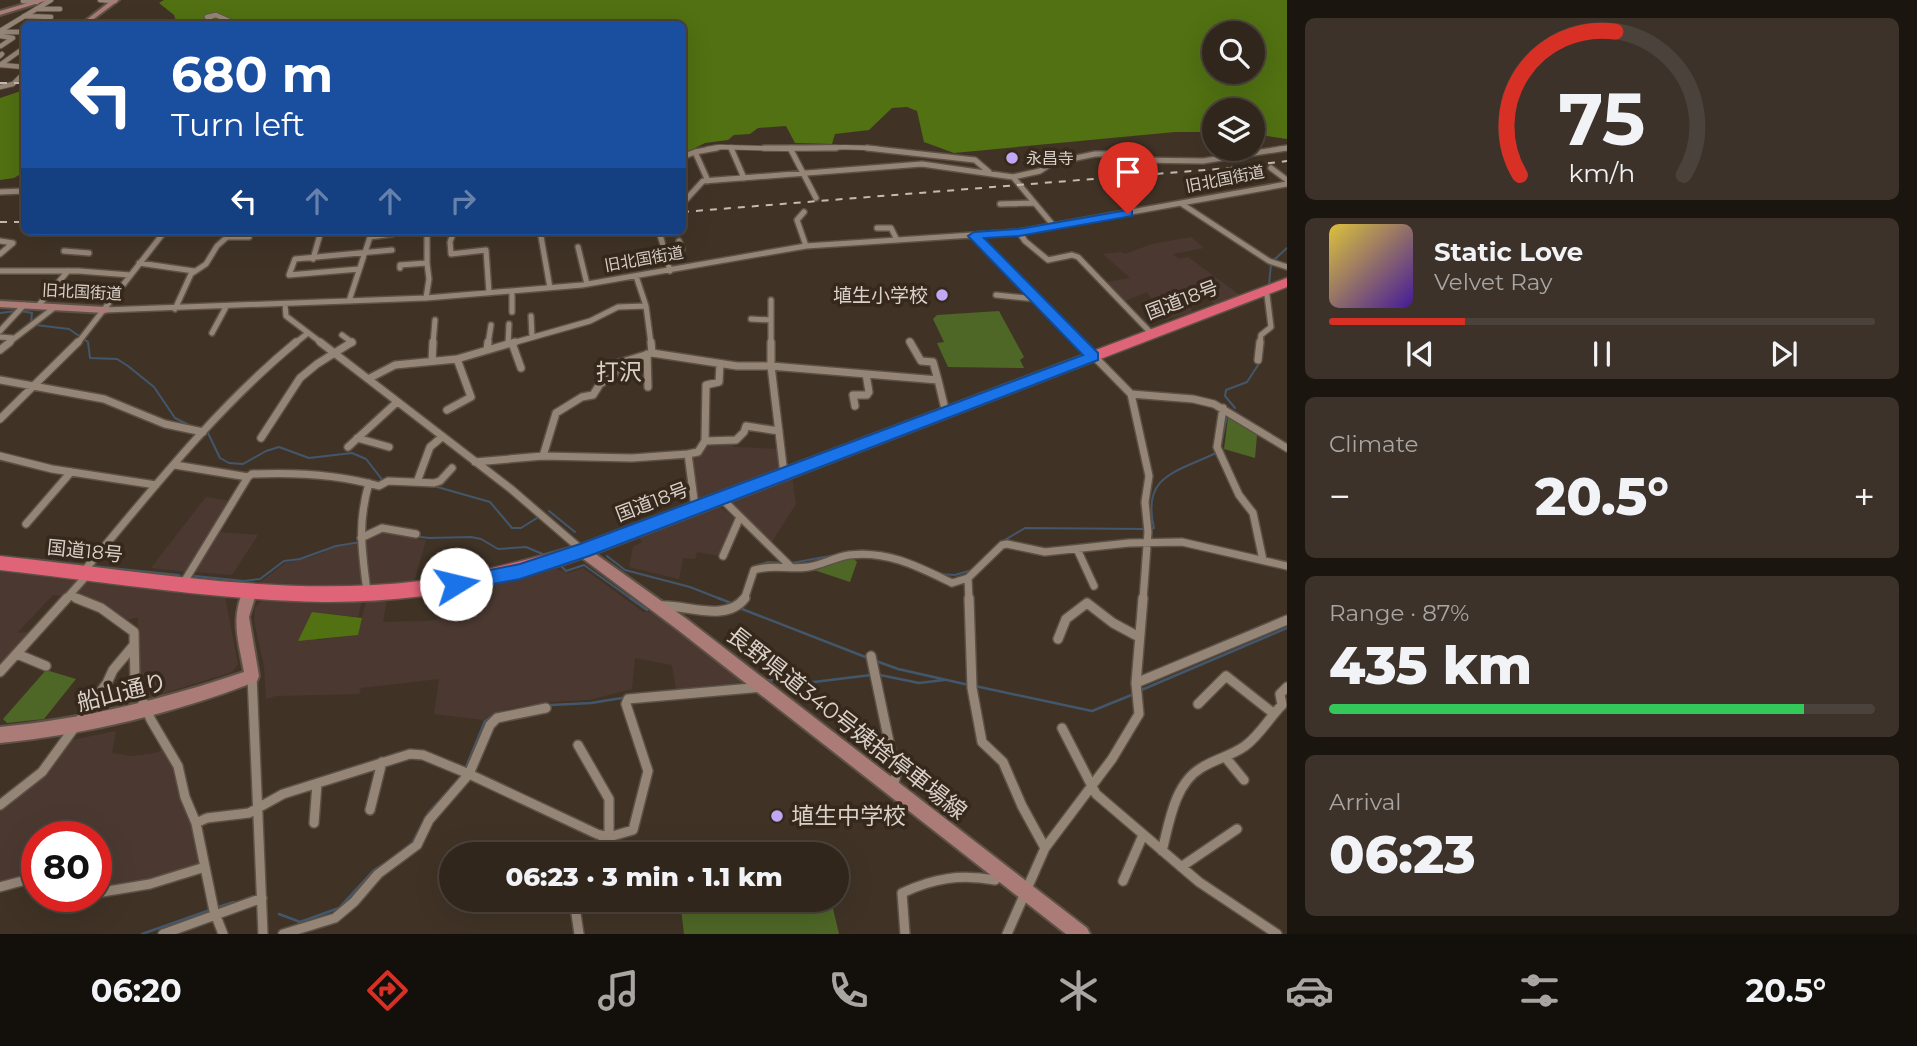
<!DOCTYPE html>
<html lang="en">
<head>
<meta charset="utf-8">
<style>
	body { margin:0; font-family:Montserrat,"Noto Sans JP",sans-serif; background:#3c3229; color:#f1f3f6; height:100vh; display:flex; flex-direction:column; font-size:26px; white-space:nowrap }
	* { box-sizing:border-box; margin:0 }
	p { font-size:23px; color:#a8a5a3 }
	.icon { flex:none; width:38px; height:38px; fill:none; stroke:currentColor; stroke-width:2; stroke-linecap:round; stroke-linejoin:round }
	.map { position:relative; flex:1; overflow:hidden }
	.details { display:flex; flex-direction:column; gap:18px; padding:18px; background:#1a150f; width:630px }
	.details>* { flex:none }
	.banner { position:absolute; left:21px; top:21px; width:665px; height:214px; border-radius:10px; box-shadow:0 7px 28px #0002,0 0 0 2px #4b433b; background:#1a4fa0; color:#fff; overflow:hidden }
	.controls { position:absolute; left:1202px; top:21px; display:grid; gap:14px }
	.controls a { display:grid; place-items:center; width:63px; height:63px; border-radius:50%; background:#30261c; box-shadow:0 7px 28px #0002,0 0 0 2px #4b433b; font-size:35px }
	.speed { position:absolute; left:21px; top:821px; display:flex; gap:14px; font-size:35px; font-weight:700; text-align:center }
	.speed>* { display:grid; place-content:center; width:91px; height:91px; border-radius:50%; background:#30261c; box-shadow:0 7px 28px #0002,0 0 0 2px #4b433b; line-height:1 }
	.speed .limit { border:10px solid #d22; background:#fff; color:#111 }
	.pin { position:absolute; display:grid; place-items:center; width:60px; height:60px; color:#fff; margin:-72px -30px; border-radius:50% 50% 50% 0; rotate:-45deg; box-shadow:0 0 7px #0007 }
	.pin .icon { rotate:45deg }
	.me { position:absolute; width:77px; margin:-38px; rotate:81deg; stroke-linejoin:round; filter:drop-shadow(0 0 5px #0008) }
	.turn { display:flex; align-items:center; gap:24px; height:147px; padding:0 35px; font-size:32px }
	.turn .icon { width:91px; height:91px; stroke-width:2.5 }
	.turn b { display:block; font-size:49px; line-height:60px }
	.lanes { display:flex; align-items:center; height:66px; padding:0 35px; background:#0003; justify-content:center; gap:35px; direction:ltr }
	.lanes .off { opacity:.35 }
	.big { font-size:52px; font-weight:800; line-height:1.1 }
	.details .widget { flex:1; display:flex; flex-direction:column; justify-content:center; gap:10px; min-width:0; padding:0 24px; border-radius:10px; background:#3c3229 }
	.details .dial { align-items:center; gap:0 }
	.dial svg { height:182px; overflow:visible; fill:none; stroke:#4b433b; stroke-width:7; stroke-linecap:round; text-anchor:middle }
	.dial text { fill:#f1f3f6; stroke:none }
	.song { display:flex; align-items:center; gap:21px }
	.cover { width:84px; height:84px; border-radius:10px; background:linear-gradient(135deg,hsl(50 70% 55%),hsl(260 70% 35%)) }
	.played { height:7px; border-radius:4px; background:linear-gradient(90deg,#d93025 25%,#4b433b 25%) }
	.keys { display:flex; justify-content:space-around; direction:ltr }
	.heat { display:flex; justify-content:space-between; align-items:center; font-size:38px; direction:ltr }
	.charge { height:10px; border-radius:5px; background:linear-gradient(90deg,#34c759 87%,#4b433b 0) }
	.trip { position:absolute; left:439px; top:842px; width:410px; height:70px; border-radius:35px; background:#30261c; box-shadow:0 7px 28px #0002,0 0 0 2px #4b433b; font-weight:800; line-height:70px; text-align:center }
	.menu { display:flex; height:112px; justify-content:space-around; align-items:center; background:#130f0b; color:#a8a5a3 }
	.menu .icon { width:49px; height:49px }
	.menu .selected { color:#d93025 }
	.menu b { font-size:32px; color:#f1f3f6 }
	main { display:flex; flex:1; min-height:0 }
	.map>svg:first-child { display:block }
</style>
</head>
<body>
<main>
<div class="map">
<svg width="1287" height="934" viewBox="0 0 1287 934">
	<rect width="100%" height="100%" fill="#403326"/>
	<path fill="#4b3931" d="M1191 237 1204 248 1173 254 1179 259 1188 257 1241 296 1216 305 1201 294 1191 298 1190 307 1193 312 1164 320 1147 292 1125 301 1107 282 1130 278 1103 254 1121 252 1125 254 1152 244Z
		M732 442 734 447 779 449 781 470 696 500 692 457 706 448 707 443Z
		M792 477 796 504 771 543 733 506 730 500Z
		M206 497 230 501 188 572 151 568Z
		M718 506 736 519 721 556 697 552 695 559 683 558 679 579 629 567 633 547 642 542 640 538Z
		M218 532 258 535 232 575 196 572V567Z
		M381 533 426 540 414 583 371 586 364 542Z
		M359 544 364 586 259 583 285 563 312 557 336 547Z
		M583 568 643 612H650L668 622 744 682 676 690 672 665 635 658 632 689 589 700 547 702 506 709 492 714 483 720 434 714 439 679 361 688 359 694 276 696 266 699 264 666 254 621 255 607 263 600 310 602 362 600 358 617 312 612 318 640 357 635 367 599 387 598 383 622 428 621 448 618 452 591 491 586 556 569 568 573Z
		M0 570 80 578 67 596 53 595 17 633 34 631 0 668Z
		M89 578 224 592 238 664 232 672 146 699 139 681 138 617 124 621 75 595Z
		M116 731 112 753 132 756 156 753 163 749 170 758 195 836 200 861 197 865 168 876 96 888V836H37V872L0 883V810L39 780 67 741Z"/>
	<path fill="#4e6726" d="M999 311 1024 357 1020 360 1024 368 948 367 937 343 944 342 933 319 937 315Z
		M1231 417 1257 435 1255 458 1224 449 1228 418Z
		M852 557 857 562 850 582 814 570Z
		M46 670 76 679 44 719 7 723 3 719Z
		M680 900H831L839 934H684Z"/>
	<path fill="#517112" fill-rule="evenodd" d="M164 0H1287V139L1253 134V110H1214V132H1175L954 153 924 142 917 111 907 107 892 108 869 130 835 134 832 144 795 143 786 126 758 128 750 134 734 135 728 140 705 143 683 154 682 24H177L174 15 159 3ZM1214 33H1253V72H1214Z
		M24 90V172L14 178 0 180V98Z
		M312 612 362 618 358 635 298 641Z"/>
	<g fill="none" stroke-linecap="round" stroke-linejoin="round">
		<path stroke="#43576c" stroke-width="2" d="M1275 259 1287 248
			M1269 285 1271 264
			M21 311 32 313 31 322
			M0 313 16 311
			M36 325 69 329 88 342 90 358 117 359 128 366 154 387 175 418 189 425
			M1235 408 1225 396 1226 390 1247 382 1260 362
			M207 431 220 458 229 463 243 464 266 451 279 447 309 458 352 453 366 459 384 482
			M1220 449 1227 416
			M434 486 490 502 512 528H521L537 518
			M549 511 575 532
			M1150 529 1154 528C1141 475 1177 472 1216 453
			M381 532 429 538 471 537 481 539 498 549 526 547 545 555
			M998 544 1025 528 1145 529
			M607 556 625 570 690 587 723 600
			M22 558 86 565
			M792 563 862 550 892 554 922 565
			M93 566 179 575
			M562 567 566 571 584 565 633 600
			M939 574 955 575 972 570
			M195 576 244 581 260 579 284 561 300 559 336 546 361 542
			M748 578 753 567 768 562 783 563"/>
		<path stroke="#43576c" stroke-width="2.5" d="M630 598 647 610
			M718 598 731 603
			M742 609 868 658
			M876 661 898 669 969 685
			M880 675 919 683 944 680
			M768 680 814 682 871 675
			M723 686 746 684
			M975 686 1092 711 1134 694
			M1139 691 1287 628
			M532 706 591 703 665 691
			M466 767 485 721 492 716 520 709
			M411 845 428 813 452 787
			M218 907 234 902
			M279 914 300 922 339 908 374 870 384 864
			M142 934 210 910"/>
		<defs>
			<path id="street-far3" d="M100 0 115 1
				M23 1 37 2
				M37 9H60
				M24 16 51 17
				M60 22 86 23
				M216 24 207 17 216 15 236 24
				M0 31 51 0
				M1 32H22
				M0 36 13 38 1 46
				M0 56 2 54
				M0 65 21 50
				M1 65 24 67
				M0 87 13 84 24 73
				M790 148C820 149 848 145 878 149
				M707 149 720 147 791 149
				M1278 149 1287 148"/>
			<path id="street-far2" d="M731 148 744 178
				M764 148H790L816 198
				M790 148H836
				M867 148 975 160 989 172
				M682 157 695 152
				M1271 168 1287 180
				M1013 177 1040 171 1052 163 1095 154H1118L1135 160 1203 161 1287 148
				M708 181 695 152 717 148
				M0 192 24 191
				M682 204 703 181 922 164 1013 177 1053 225
				M1000 204 1034 203
				M1182 204 1269 261 1287 267
				M804 212 797 220 806 246
				M877 228H891L897 240
				M454 231 450 242 451 254 486 250 489 293
				M540 231 550 288
				M659 231 670 271
				M1019 232 1025 241 1048 260 1072 255 1078 257 1151 333
				M974 236 1081 344
				M228 237H249
				M370 237 392 234
				M0 241 13 243 0 254
				M578 247 587 284
				M64 251 89 253
				M663 252 682 249 679 241
				M313 259 321 231
				M139 263 194 271
				M400 268V265L427 263V232L431 231
				M359 269 289 275 295 259 392 250
				M0 271H79L130 275
				M636 276 646 306 651 344
				M512 291V312
				M996 295 1036 299
				M426 298 429 279 427 263
				M771 300V344
				M349 301 372 231
				M285 304 286 316 323 344
				M38 306 68 271
				M175 309 191 274 206 264 217 246 234 231
				M105 310 426 298 582 285 806 246 1019 232 1287 184
				M531 316 532 337
				M751 319 771 320
				M0 331 24 305
				M212 333 226 307
				M342 335 353 343 351 344
				M0 337 13 338
				M909 341 911 344
				M7 344 55 307
				M77 344 165 231
				M294 344 308 333
				M433 344 435 320
				M488 344 491 325
				M508 344 509 324
				M509 344 590 321 618 307 646 306
				M1260 344 1261 335 1271 327 1267 295 1263 292"/>
			<path id="street-far1" d="M320 342 511 489 583 551
				M771 342V366L784 474
				M910 342 921 361 933 362 938 380
				M1080 342 1131 394 1193 399 1214 404 1287 448
				M512 343 521 368
				M0 350 10 342
				M487 350 488 342
				M652 353 737 366H771L938 380 946 413
				M647 354 648 387
				M1258 360 1260 342
				M432 361 433 342
				M368 379 395 365 457 359 515 342
				M0 380 104 399 165 424 203 432
				M1131 394 1149 476 1145 502 1148 532 1143 600
				M855 406 853 395H867L869 392 866 374
				M1223 408 1217 447 1239 495 1253 513 1263 560
				M447 410 471 397 457 359
				M0 419 78 342
				M261 438 300 378 317 364 352 342
				M357 438 389 447
				M705 441 736 440 744 432 746 426 779 431
				M348 447 397 402
				M688 454 698 452 705 441 706 385 719 382 720 364
				M0 456 52 469 156 485
				M543 456 556 413 582 397 593 395 600 384 613 376 619 363 652 353 651 342
				M475 462 543 456 632 458 688 454 695 507
				M175 465 248 477 252 474C296 472 337 474 379 486L388 481 434 483 440 481 452 468
				M417 482 430 447 442 437
				M721 498 791 567
				M26 524 71 472
				M361 538 382 528 416 534
				M1077 549 1094 586
				M723 556 740 517
				M84 571C150 492 216 408 296 342
				M184 582 248 477
				M367 592C362 550 357 525 369 483
				M71 596 80 600
				M65 600 89 573
				M744 600 754 570C772 564 789 570 808 567 822 565 835 557 849 555 887 550 919 567 952 583L968 578
				M969 600 968 578 1002 545 1007 544 1045 552 1129 543 1182 542 1287 566"/>
			<path id="street" d="M76 598 101 608 134 632 135 683 151 720 178 766 185 797 196 823 214 911 223 934
				M969 598 972 688 982 742 1003 762 1022 806 1045 848
				M658 606C684 603 725 624 745 598
				M1058 639 1066 619 1087 603 1113 623 1139 637
				M17 654 46 666
				M871 656 896 775 893 788
				M0 672 67 598
				M252 676 263 934
				M1136 683 1287 620
				M1198 704 1226 676 1273 713
				M1062 728 1096 794 1199 882 1277 934
				M578 745 609 799V837
				M1226 758 1244 780
				M0 805 42 772 107 683 113 670 134 645
				M370 810 382 762
				M196 823 207 818 249 813 283 794 410 754 423 755 469 774 597 834 609 837 633 830 648 771 626 704 628 699 763 687
				M314 823 317 784
				M1162 851C1169 824 1174 784 1201 768 1215 759 1231 756 1245 746 1260 735 1269 718 1282 705L1280 694 1287 687
				M600 854 604 836
				M1181 867 1237 829
				M1123 881 1143 835
				M0 887 37 877
				M96 893 150 884 205 867
				M574 900 579 934
				M163 934 262 898
				M283 934 335 918 354 902 378 874 417 845 429 820 469 774 490 725 497 718 546 708
				M905 934 902 893C934 878 960 874 995 880L1000 874
				M1007 934 1045 848 1112 759 1139 714 1136 683 1143 598"/>
			<path id="secondary" d="M38 0H48L0 15V11Z
				M112 0H119L87 24H81Z
				M0 301 105 307 110 310 105 313 0 307Z
				M583 545 688 620 1087 928 1090 934H1066L678 630 578 555 576 551 578 547Z
				M250 584 255 586 257 590 249 617 259 676 257 681C175 713 88 734 0 743V727C84 719 164 699 244 672 238 638 230 619 245 586Z"/>
			<path id="highway" d="M1287 278V287L589 556C504 586 413 603 323 602 215 600 107 582 0 570V556C137 570 282 598 420 581 476 574 528 560 581 544Z"/>
		</defs>
		<use href="#street-far3" stroke="#5c5146" stroke-width="6"/>
		<use href="#street-far2" stroke="#5c5146" stroke-width="8"/>
		<use href="#street-far1" stroke="#5c5146" stroke-width="10"/>
		<use href="#street" stroke="#5c5146" stroke-width="12"/>
		<use href="#secondary" stroke="#5c5146" stroke-width="4"/>
		<use href="#highway" stroke="#5c5146" stroke-width="3"/>
		<use href="#street-far3" stroke="#958577" stroke-width="4.5"/>
		<use href="#street-far2" stroke="#958577" stroke-width="5"/>
		<use href="#street-far1" stroke="#958577" stroke-width="7"/>
		<use href="#street" stroke="#958577" stroke-width="9"/>
		<use href="#secondary" fill="#ab7b77" fill-rule="evenodd"/>
		<use href="#highway" fill="#df6477" fill-rule="evenodd"/>
		<path stroke="#c5bbb3" stroke-width="2" stroke-dasharray="7 7" stroke-linecap="butt" d="M0 83H24
			M682 212 1230 168 1287 161
			M0 222H24"/>
	</g>
	<path fill="#1a73e8" stroke="#114b97" stroke-width="2" d="M1128 210 1132 211V216L1019 236 984 238 1098 353V360L589 556 520 579 456 591 450 589 447 584 450 578 520 564 580 544 1083 355 968 236 974 232 1019 229Z"/>
	<g fill="#c0a8f4" stroke="#36291c" stroke-width="2.5">
		<circle cx="1012" cy="158" r="7"/>
		<circle cx="942" cy="295" r="7"/>
		<circle cx="777" cy="816" r="7"/>
	</g>
	<g text-anchor="middle" dominant-baseline="central" stroke-width="7" stroke-linejoin="round" paint-order="stroke">
		<g font-size="16" fill="#d9d0c8" stroke="#36291c" text-anchor="start">
			<text x="1026" y="158">永昌寺</text>
		</g>
		<g font-size="16" fill="#d9d0c8" stroke="#36291c">
			<text transform="translate(1225 179) rotate(-11)">旧北国街道</text>
			<text transform="translate(644 259) rotate(-10)">旧北国街道</text>
			<text transform="translate(82 292) rotate(3)">旧北国街道</text>
		</g>
		<g font-size="19" fill="#d9d0c8" stroke="#36291c" text-anchor="end">
			<text x="928" y="295">埴生小学校</text>
		</g>
		<g font-size="19" fill="#d9d0c8" stroke="#36291c">
			<text transform="translate(1182 300) rotate(-21)">国道18号</text>
			<text transform="translate(652 502) rotate(-21)">国道18号</text>
			<text transform="translate(85 551) rotate(6)">国道18号</text>
		</g>
		<g font-size="23" fill="#d9d0c8" stroke="#36291c">
			<text x="619" y="372">打沢</text>
		</g>
		<g font-size="23" fill="#d9d0c8" stroke="#36291c">
			<text transform="translate(122 692) rotate(-14)">船山通り</text>
			<text transform="translate(847 723) rotate(38)">長野県道340号姨捨停車場線</text>
		</g>
		<g font-size="23" fill="#d9d0c8" stroke="#36291c" text-anchor="start">
			<text x="791" y="816">埴生中学校</text>
		</g>
	</g>
</svg>
<div class="controls">
<a><svg class="icon" aria-label="search" viewBox="0 0 24 24"><circle cx="10" cy="10" r="6"/><path d="M15 15l6 6"/></svg></a>
<a><svg class="icon" aria-label="layers" viewBox="0 0 24 24"><path d="M12 4l9 5-9 5-9-5zM3 14l9 5 9-5"/></svg></a>
</div>
<div class="speed"><div class="limit">80</div></div>
<div class="pin" style="left:1128px;top:214px;background:#d93025"><svg class="icon" aria-label="arrive" viewBox="0 0 24 24"><path d="M6 21V4h12l-3 4 3 4H6"/></svg></div>
<svg class="me" style="left:456px;top:584px" viewBox="-20 -20 40 40"><circle r="19" fill="#fff"/><path d="M0-13L10 11 0 6-10 11z" fill="#1a73e8"/></svg>
<div class="trip">06:23 · 3 min · 1.1 km</div>
<div class="banner">
<div class="turn"><svg class="icon" aria-label="left" viewBox="0 0 24 24"><path d="M17 20v-9H6M10 6l-5 5 5 5"/></svg><div><b>680 m</b>Turn left</div></div>
<div class="lanes"><svg class="icon" aria-label="left" viewBox="0 0 24 24"><path d="M17 20v-9H6M10 6l-5 5 5 5"/></svg><svg class="icon off" aria-label="ahead" viewBox="0 0 24 24"><path d="M12 20V5M6 11l6-6 6 6"/></svg><svg class="icon off" aria-label="ahead" viewBox="0 0 24 24"><path d="M12 20V5M6 11l6-6 6 6"/></svg><svg class="icon off" aria-label="right" viewBox="0 0 24 24"><path d="M7 20v-9h11M14 6l5 5-5 5"/></svg></div>
</div>
</div>
<section class="details">
<div class="widget dial"><svg viewBox="0 0 100 80">
<path d="M14 69A42 42 0 1 1 86 69"/>
<path d="M14 69A42 42 0 0 1 56 6" stroke="#d93025"/>
<text x="50" y="56" font-size="32" font-weight="700">75</text>
<text x="50" y="72" font-size="11">km/h</text>
</svg></div>
<div class="widget">
<div class="song"><i class="cover"></i><div><b>Static Love</b><p>Velvet Ray</p></div></div>
<div class="played"></div>
<div class="keys"><svg class="icon" aria-label="previous" viewBox="0 0 24 24"><path d="M18 5L8 12l10 7zM5 5v14"/></svg><svg class="icon" aria-label="pause" viewBox="0 0 24 24"><path d="M8 5v14M16 5v14"/></svg><svg class="icon" aria-label="next" viewBox="0 0 24 24"><path d="M6 5l10 7-10 7zM19 5v14"/></svg></div>
</div>
<div class="widget"><p>Climate</p>
<div class="heat"><a>−</a><b class="big">20.5°</b><a>+</a></div>
</div>
<div class="widget"><p>Range · 87%</p><b class="big">435 km</b><div class="charge"></div></div>
<div class="widget"><p>Arrival</p><b class="big">06:23</b></div>
</section>
</main>
<nav class="menu">
<b>06:20</b>
<svg class="icon selected" aria-label="directions" viewBox="0 0 24 24"><path d="M12 3l9 9-9 9-9-9zM9 14v-3h6M13 9l2 2-2 2"/></svg>
<svg class="icon" aria-label="music" viewBox="0 0 24 24"><path d="M9 18V5l10-2v13"/><circle cx="6" cy="18" r="3"/><circle cx="16" cy="16" r="3"/></svg>
<svg class="icon" aria-label="phone" viewBox="0 0 24 24"><path d="M5 4h4l2 5-3 2q2 4 5 5l2-3 5 2v4C11 20 4 13 5 4z"/></svg>
<svg class="icon" aria-label="climate" viewBox="0 0 24 24"><path d="M12 3v18M4 7l16 10M4 17L20 7"/></svg>
<svg class="icon" aria-label="car" viewBox="0 0 24 24"><path d="M5 17H2v-5l4-1 3-4h7l3 4 3 1v5h-3M9 17h6M6 11h13"/><circle cx="7" cy="17" r="2"/><circle cx="17" cy="17" r="2"/></svg>
<svg class="icon" aria-label="filters" viewBox="0 0 24 24"><path d="M4 7h16M4 17h16"/><circle cx="9" cy="7" r="2"/><circle cx="15" cy="17" r="2"/></svg>
<b>20.5°</b>
</nav>
</body>
</html>
